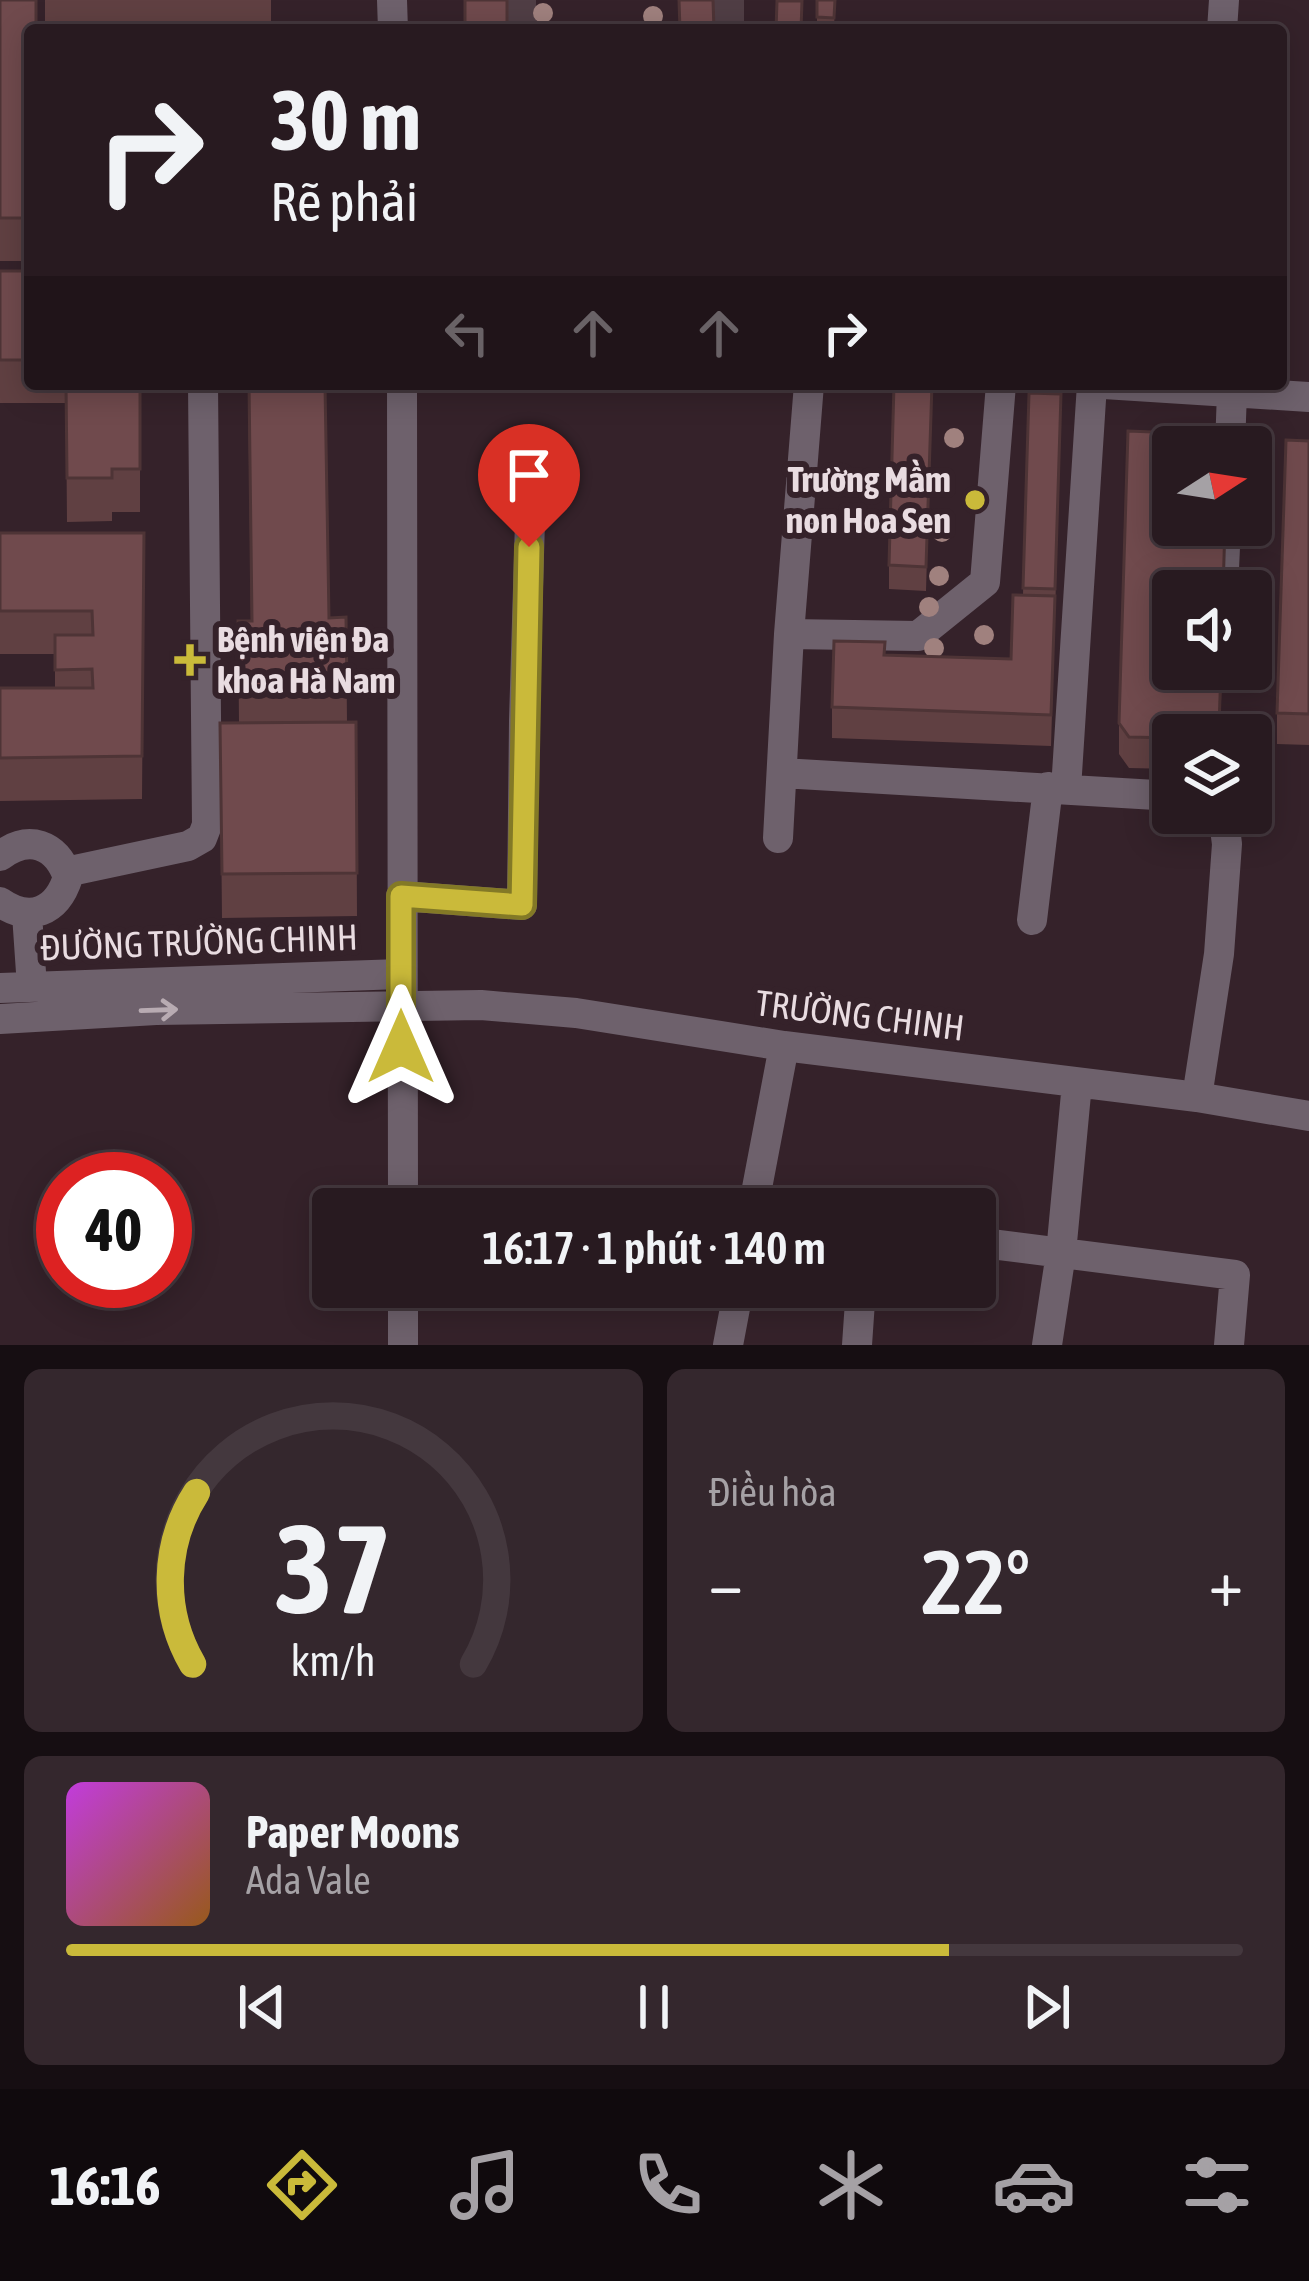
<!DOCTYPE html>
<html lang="vi">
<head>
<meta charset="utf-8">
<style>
	body { margin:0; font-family:"Asap Condensed",sans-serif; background:#34272d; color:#f1f3f6; height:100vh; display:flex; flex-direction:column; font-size:45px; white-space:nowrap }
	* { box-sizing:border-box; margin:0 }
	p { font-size:39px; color:#a5a1a5 }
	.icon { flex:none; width:66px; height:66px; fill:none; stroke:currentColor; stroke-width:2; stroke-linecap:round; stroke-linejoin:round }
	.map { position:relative; height:1345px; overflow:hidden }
	.side { display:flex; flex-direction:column; gap:24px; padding:24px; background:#160e12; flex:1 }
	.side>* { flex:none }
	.banner { position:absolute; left:24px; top:24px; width:1263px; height:366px; border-radius:12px; box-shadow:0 6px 30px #0003,0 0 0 3px #44383e; background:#281a20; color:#f1f3f6; overflow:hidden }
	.needle { width:78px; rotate:78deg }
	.tools { position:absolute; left:1152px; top:426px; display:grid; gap:24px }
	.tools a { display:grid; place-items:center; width:120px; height:120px; border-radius:12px; background:#281a20; box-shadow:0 6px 30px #0003,0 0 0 3px #44383e; font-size:60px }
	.speed { position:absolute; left:36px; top:1152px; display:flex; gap:24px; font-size:60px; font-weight:700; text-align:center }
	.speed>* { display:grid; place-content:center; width:156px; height:156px; border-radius:50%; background:#281a20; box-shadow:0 6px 30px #0003,0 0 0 3px #44383e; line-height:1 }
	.speed .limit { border:18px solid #d22; background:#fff; color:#111 }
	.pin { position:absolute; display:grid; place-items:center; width:102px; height:102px; color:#fff; margin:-123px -51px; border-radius:50% 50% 50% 0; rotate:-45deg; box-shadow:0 0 12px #0007 }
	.pin .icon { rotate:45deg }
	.me { position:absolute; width:132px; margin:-66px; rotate:0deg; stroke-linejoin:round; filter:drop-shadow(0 0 9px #0008) }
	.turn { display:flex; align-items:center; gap:42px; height:252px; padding:0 48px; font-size:54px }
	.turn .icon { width:156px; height:156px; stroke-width:2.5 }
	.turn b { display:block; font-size:84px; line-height:102px }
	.lanes { display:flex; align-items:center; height:114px; padding:0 48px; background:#0003; justify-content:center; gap:60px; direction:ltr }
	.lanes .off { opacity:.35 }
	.big { font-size:90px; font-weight:600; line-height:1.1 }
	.side .widget { flex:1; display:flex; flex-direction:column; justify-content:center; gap:18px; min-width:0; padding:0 42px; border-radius:18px; background:#34272d }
	.side .dial { align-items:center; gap:0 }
	.dial svg { height:312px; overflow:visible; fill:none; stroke:#44383e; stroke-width:7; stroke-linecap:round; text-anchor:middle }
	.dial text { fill:#f1f3f6; stroke:none }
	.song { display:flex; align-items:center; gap:36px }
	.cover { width:144px; height:144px; border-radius:18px; background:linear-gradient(135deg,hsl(290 70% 55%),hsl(30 70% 35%)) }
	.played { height:12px; border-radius:6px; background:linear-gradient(90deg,#caba3a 75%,#44383e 75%) }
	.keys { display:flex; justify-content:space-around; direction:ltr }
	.heat { display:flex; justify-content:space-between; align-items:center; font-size:66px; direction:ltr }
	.side .tiles { flex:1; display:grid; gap:24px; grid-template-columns:1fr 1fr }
	.widget:last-child { grid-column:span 2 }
	.trip { position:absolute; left:312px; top:1188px; width:684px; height:120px; border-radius:12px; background:#281a20; box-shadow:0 6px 30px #0003,0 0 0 3px #44383e; font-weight:600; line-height:120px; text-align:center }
	.dock { display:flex; height:192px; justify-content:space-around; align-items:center; background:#100a0d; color:#a5a1a5 }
	.dock .icon { width:84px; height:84px }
	.dock .selected { color:#caba3a }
	.dock b { font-size:54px; color:#f1f3f6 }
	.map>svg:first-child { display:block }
</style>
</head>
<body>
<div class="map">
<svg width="1309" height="1345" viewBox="0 0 1309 1345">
	<rect width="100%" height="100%" fill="#35222a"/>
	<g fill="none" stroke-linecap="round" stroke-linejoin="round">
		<path stroke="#503e45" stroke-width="30" stroke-dasharray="30 15" stroke-linecap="butt" d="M521 30V0
			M729 30V0"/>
		<path stroke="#6e616c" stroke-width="30" d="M392 0 393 30
			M1222 30 1224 0
			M402 384 403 1209
			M1104 384 1309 397
			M1230 447 1232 392
			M1223 591 1226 525
			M789 634 918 636 985 582 1001 384
			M782 773 1173 796
			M1066 789 1092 384
			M778 838 789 634 809 384
			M0 856C29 834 56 844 68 877 57 912 30 923 0 902
			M66 872 188 846 202 838 207 825 203 384
			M401 896 522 905 524 721 532 455
			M27 914 32 987
			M1032 920 1048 787
			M0 988 401 974
			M0 1019 156 1010 481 1005 576 1013 784 1046 1197 1097 1309 1116
			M1197 1097 1219 954 1227 844 1223 813
			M753 1209 784 1046
			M975 1242 1235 1275 1229 1345
			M403 1287V1345
			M728 1345 739 1287
			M857 1345 861 1287
			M1047 1345 1061 1253 1077 1083"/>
	</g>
	<g fill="#a0817e">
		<circle cx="543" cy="13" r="10"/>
		<circle cx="653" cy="16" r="10"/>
		<circle cx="954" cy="438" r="10"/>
		<circle cx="942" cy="532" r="10"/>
		<circle cx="939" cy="576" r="10"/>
		<circle cx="929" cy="607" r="10"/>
		<circle cx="984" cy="635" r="10"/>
		<circle cx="934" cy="648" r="10"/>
	</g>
	<path fill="#604042" d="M0 0 30 30V261H0Z
		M45 0H271V22H255V30H63V24H45Z
		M817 0H835L834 30H817Z
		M0 271H30V384H140V512H112V521L67 522 66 403H0Z
		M234 384H342L325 385 329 618 346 617 347 722H356L357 916 222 918 220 723H239L238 621H251L248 387H234Z
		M932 384 926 591 889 589V565Z
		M1029 393 1061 418 1051 746 832 738V707L885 655 1011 659 1023 595Z
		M1309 441V745L1277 744V713Z
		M0 533H144L142 799 0 801V688H55V654H0Z
		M1222 669 1220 735H1173V769L1129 768 1119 754V723Z"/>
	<path fill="#704a4d" stroke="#4e3436" stroke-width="3" d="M0 0H36V30H30V218H0Z
		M465 0H507V30H465Z
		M679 0H713L714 30H680Z
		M817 0H835L834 18 817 17Z
		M777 1H802L801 30H776Z
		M0 271H30V360H0Z
		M66 384H140V469H112V478H67Z
		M249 384H325L329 618 346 617 347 685H327L328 695 259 696 258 686H239L238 621H252Z
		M894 384H932L926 567 889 565Z
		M1029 393 1061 394 1055 589 1023 588Z
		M1128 431 1227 435V447H1173V525H1225L1223 591H1173V669H1221L1219 726 1210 735H1173V738L1129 737 1119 723Z
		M1286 440 1309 441V714L1277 713Z
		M0 533H144L142 756 0 758V688H93L92 669 55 670V635H93L92 611H0Z
		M1013 595 1055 596 1051 715 832 707 834 641 885 642 884 655 1011 659Z
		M356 722 357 873 222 874 220 723Z"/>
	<defs><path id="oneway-shaft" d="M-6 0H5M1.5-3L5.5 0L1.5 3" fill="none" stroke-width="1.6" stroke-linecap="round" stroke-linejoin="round" transform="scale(3)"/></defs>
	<use stroke="#b8abb2" href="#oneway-shaft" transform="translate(159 1010) rotate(-2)"/>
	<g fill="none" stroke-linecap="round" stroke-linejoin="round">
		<defs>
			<path id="route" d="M401 1047V896L522 905 529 547"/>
		</defs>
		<use href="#route" stroke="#837926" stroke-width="30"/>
		<use href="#route" stroke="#caba3a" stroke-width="21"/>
	</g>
	<g fill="#caba3a" stroke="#35222a" stroke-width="4.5">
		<circle cx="975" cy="500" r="12"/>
		<path d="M184 642h12v12h12v12h-12v12h-12v-12h-12v-12h12z"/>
	</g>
	<g text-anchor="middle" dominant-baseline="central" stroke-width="12" stroke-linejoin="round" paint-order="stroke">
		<g font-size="36" font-weight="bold" fill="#e9dce1" stroke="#35222a" text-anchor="end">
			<text x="951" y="479">Trường Mầm<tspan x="951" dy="41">non Hoa Sen</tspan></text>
			<text x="217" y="639" text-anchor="start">Bệnh viện Đa<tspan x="217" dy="41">khoa Hà Nam</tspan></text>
		</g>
		<g font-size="36" fill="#e9dce1" stroke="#35222a">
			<text transform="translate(199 942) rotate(-2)">ĐƯỜNG TRƯỜNG CHINH</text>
			<text transform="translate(860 1015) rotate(7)">TRƯỜNG CHINH</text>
		</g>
	</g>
</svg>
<div class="tools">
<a><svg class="needle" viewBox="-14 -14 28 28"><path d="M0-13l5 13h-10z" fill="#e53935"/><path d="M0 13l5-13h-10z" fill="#a5a1a5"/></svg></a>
<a><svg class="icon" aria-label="sound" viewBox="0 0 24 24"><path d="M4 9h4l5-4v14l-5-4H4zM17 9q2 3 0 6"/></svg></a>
<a><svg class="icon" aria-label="layers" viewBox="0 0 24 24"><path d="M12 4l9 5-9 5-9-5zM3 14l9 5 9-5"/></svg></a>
</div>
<div class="speed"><div class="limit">40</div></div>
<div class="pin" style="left:529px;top:547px;background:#d93025"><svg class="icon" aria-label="arrive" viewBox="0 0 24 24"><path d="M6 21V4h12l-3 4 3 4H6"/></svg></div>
<svg class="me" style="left:401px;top:1047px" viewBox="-20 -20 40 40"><path d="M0-17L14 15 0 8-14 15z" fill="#caba3a" stroke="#fff" stroke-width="4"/></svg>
<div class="trip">16:17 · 1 phút · 140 m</div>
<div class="banner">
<div class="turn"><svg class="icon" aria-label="right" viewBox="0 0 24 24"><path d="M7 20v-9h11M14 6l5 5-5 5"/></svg><div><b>30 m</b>Rẽ phải</div></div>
<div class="lanes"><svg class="icon off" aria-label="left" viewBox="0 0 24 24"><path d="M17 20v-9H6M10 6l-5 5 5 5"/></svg><svg class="icon off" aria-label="ahead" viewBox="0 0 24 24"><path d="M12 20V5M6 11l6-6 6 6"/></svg><svg class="icon off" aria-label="ahead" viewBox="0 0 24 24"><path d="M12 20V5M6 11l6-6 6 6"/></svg><svg class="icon" aria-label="right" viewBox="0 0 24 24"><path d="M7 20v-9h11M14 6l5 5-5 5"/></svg></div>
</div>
</div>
<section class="side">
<div class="tiles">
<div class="widget dial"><svg viewBox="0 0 100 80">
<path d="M14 69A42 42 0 1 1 86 69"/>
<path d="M14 69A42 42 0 0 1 15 25" stroke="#caba3a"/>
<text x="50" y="56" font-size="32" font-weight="700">37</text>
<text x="50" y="72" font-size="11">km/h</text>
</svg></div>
<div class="widget"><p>Điều hòa</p>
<div class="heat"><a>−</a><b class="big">22°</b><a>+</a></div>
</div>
<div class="widget">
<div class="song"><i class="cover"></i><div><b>Paper Moons</b><p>Ada Vale</p></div></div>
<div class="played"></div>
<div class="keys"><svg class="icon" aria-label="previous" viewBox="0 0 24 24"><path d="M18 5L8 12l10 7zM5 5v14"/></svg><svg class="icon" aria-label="pause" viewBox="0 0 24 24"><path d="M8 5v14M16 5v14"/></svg><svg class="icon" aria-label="next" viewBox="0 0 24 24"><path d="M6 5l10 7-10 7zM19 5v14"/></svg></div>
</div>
</div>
</section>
<nav class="dock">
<b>16:16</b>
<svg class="icon selected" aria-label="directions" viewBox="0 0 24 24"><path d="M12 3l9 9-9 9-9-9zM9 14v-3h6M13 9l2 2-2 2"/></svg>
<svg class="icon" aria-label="music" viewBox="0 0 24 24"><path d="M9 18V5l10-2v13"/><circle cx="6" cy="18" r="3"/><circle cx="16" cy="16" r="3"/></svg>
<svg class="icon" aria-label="phone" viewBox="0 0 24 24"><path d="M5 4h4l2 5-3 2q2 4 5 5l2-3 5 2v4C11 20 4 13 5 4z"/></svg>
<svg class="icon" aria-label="climate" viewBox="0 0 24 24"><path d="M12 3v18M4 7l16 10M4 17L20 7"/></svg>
<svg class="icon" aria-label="car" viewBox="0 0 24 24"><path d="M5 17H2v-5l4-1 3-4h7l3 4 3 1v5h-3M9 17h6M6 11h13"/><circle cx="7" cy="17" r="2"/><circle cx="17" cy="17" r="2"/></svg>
<svg class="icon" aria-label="filters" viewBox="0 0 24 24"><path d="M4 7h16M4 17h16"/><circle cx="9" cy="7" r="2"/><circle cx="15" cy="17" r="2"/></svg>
</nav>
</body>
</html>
